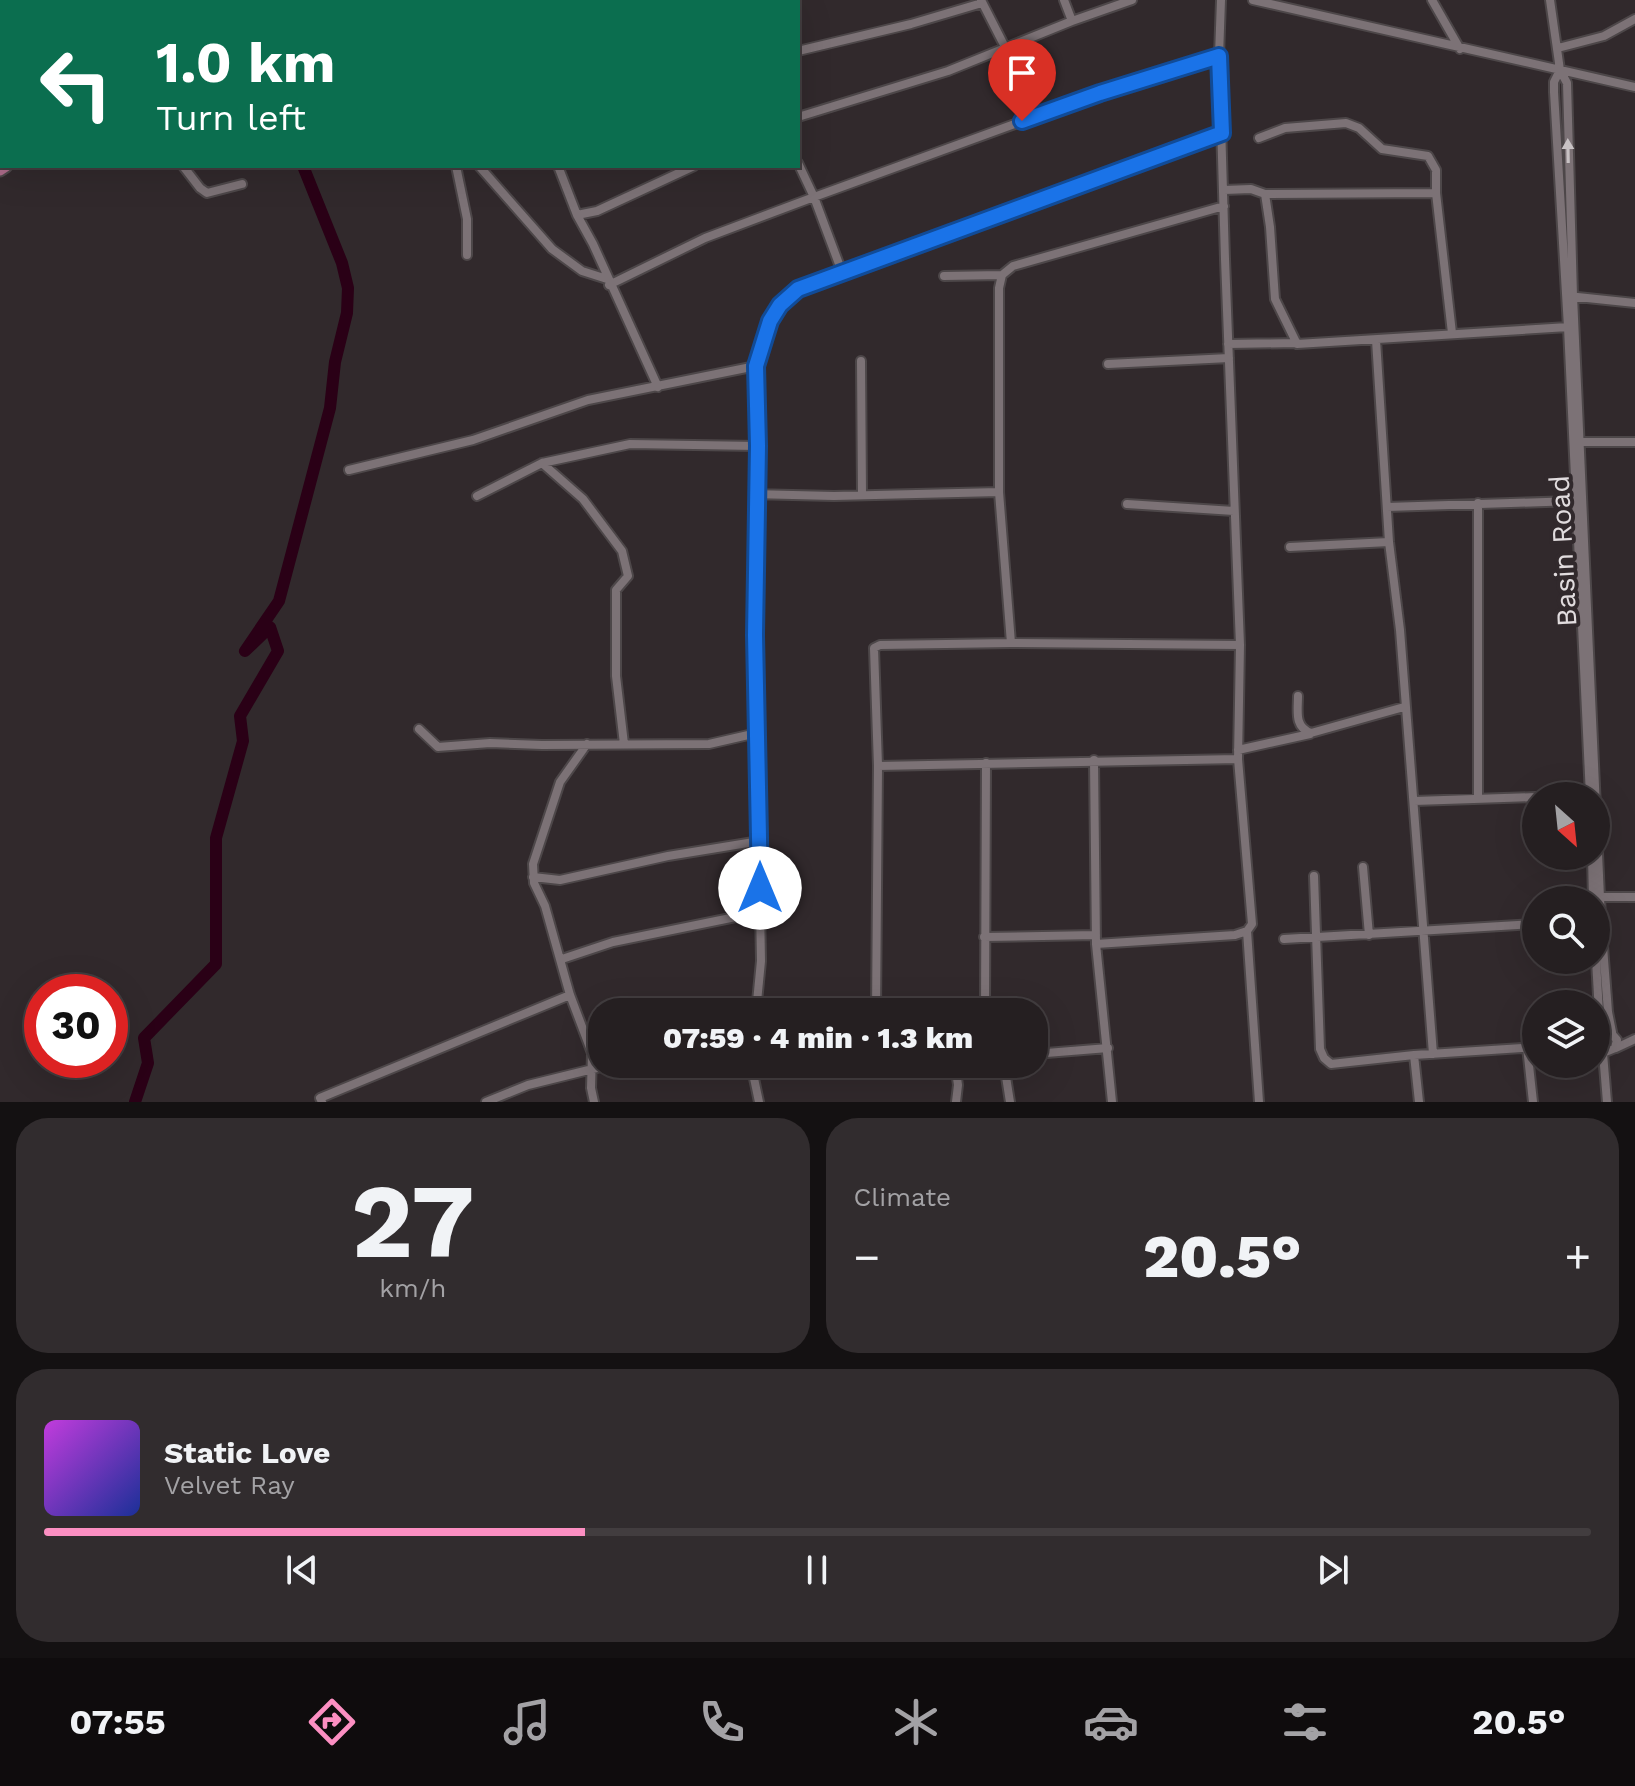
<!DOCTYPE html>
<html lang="en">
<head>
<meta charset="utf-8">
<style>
	body { margin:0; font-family:"Work Sans",sans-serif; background:#312c2e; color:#f1f3f6; height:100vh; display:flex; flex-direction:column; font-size:30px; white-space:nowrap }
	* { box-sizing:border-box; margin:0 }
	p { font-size:26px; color:#a3a2a5 }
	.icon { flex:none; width:44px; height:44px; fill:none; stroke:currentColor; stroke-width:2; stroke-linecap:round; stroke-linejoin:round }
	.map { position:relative; height:1102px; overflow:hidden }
	.sheet { display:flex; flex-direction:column; gap:16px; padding:16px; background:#141112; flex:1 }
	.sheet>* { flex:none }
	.banner { position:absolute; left:0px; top:0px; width:800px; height:168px; box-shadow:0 8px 32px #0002,0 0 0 2px #423d3f; background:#0b6e4f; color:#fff; overflow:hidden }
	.needle { width:52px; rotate:153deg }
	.tools { position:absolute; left:1522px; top:782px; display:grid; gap:16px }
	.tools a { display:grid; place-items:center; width:88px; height:88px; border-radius:50%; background:#251f21; box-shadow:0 8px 32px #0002,0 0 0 2px #423d3f; font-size:40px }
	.speed { position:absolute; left:24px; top:974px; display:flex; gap:16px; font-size:40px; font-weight:700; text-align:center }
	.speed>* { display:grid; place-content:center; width:104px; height:104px; border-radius:50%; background:#251f21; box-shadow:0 8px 32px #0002,0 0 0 2px #423d3f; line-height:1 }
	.speed .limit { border:12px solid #d22; background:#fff; color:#111 }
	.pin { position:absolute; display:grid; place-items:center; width:68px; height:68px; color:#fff; margin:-82px -34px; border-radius:50% 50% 50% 0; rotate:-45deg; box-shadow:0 0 8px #0007 }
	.pin .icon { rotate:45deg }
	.me { position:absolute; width:88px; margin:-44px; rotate:0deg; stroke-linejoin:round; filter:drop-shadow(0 0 6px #0008) }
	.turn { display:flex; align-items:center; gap:28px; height:168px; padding:0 24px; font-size:36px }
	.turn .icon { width:104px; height:104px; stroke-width:2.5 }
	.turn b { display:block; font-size:56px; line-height:68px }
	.big { font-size:60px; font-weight:800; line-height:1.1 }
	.sheet .card { flex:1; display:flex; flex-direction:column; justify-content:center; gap:12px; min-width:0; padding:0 28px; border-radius:32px; background:#312c2e }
	.sheet .dial { align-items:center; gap:0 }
	.dial b { font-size:104px; line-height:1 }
	.song { display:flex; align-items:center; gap:24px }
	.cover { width:96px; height:96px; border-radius:12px; background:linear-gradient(135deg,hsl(290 70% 55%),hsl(230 70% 35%)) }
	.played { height:8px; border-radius:4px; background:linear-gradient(90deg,#fc8fc2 35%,#423d3f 35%) }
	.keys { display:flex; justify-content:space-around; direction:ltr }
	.heat { display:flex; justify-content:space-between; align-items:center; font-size:44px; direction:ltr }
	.sheet .tiles { flex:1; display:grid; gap:16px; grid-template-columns:1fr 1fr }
	.card:last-child { grid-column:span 2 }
	.trip { position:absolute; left:588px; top:998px; width:460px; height:80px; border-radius:32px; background:#251f21; box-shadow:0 8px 32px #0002,0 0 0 2px #423d3f; font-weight:800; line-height:80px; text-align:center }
	.menu { display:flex; height:128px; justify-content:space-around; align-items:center; background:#0f0c0d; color:#a3a2a5 }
	.menu .icon { width:56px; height:56px }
	.menu .active { color:#fc8fc2 }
	.menu b { font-size:36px; color:#f1f3f6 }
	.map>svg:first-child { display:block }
</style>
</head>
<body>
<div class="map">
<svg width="1635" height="1102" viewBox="0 0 1635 1102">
	<rect width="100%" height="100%" fill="#31292c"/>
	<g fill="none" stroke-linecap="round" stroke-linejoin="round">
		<path stroke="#2a0016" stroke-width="12" d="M295 2V0
			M135 1102 148 1063 144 1038 216 964V838L243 741 240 716 278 651 270 627 245 651 279 601 330 408 335 362 347 313 348 288 342 263 303 166"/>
		<defs>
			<path id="minor" d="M84 0 85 2
				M381 0V2
				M666 0 667 2
				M747 0V2
				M981 0 1005 47
				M1064 0 1072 21
				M1253 0C1380 29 1508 58 1635 87
				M1432 0 1460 49
				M1550 0 1560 70 1567 83 1573 296 1601 920 1608 1012 1612 1032
				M435 2V0
				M0 24H2
				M1558 48 1604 36 1635 19
				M798 51 911 24 982 3
				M1560 70 1554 82V92L1568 327 1590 796
				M798 117 948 71 1072 21 1132 0
				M1259 138 1285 128 1346 123 1359 128 1382 149 1428 156 1436 170V193L1452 333
				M0 155 2 160
				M798 163 814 197 842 272
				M183 166 200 188 207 193 242 184
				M456 166 467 219V255
				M479 166 552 249 582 271 607 279
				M558 166 577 215 593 244 658 387
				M1224 190 1251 189 1265 194 1436 193
				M1265 194 1270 227 1275 299 1297 344 1568 327
				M577 215 597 211 694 166
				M944 276 1002 275
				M609 285 705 238 814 197 1100 93 1219 56
				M1568 296 1635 303
				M1376 340 1389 542 1400 630 1433 1054
				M1228 344 1297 343
				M861 361 862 495
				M1108 364 1229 358
				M1578 442H1635
				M542 463 583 499 622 551 628 576 616 590V676L624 744
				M349 470 473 440 588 400 756 366
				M757 494 834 496 999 492
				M477 496 542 463 630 444 758 446
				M1127 504 1234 511
				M1387 507 1575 501
				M1290 547 1389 542
				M1011 643 999 492V288L1002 275 1013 266 1224 206
				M1298 696C1298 711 1294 727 1311 733L1404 707
				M419 729 438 747 490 743 542 745 709 744 757 733
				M587 744 560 782 533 864 534 883 545 906 570 995 592 1053 591 1088 594 1102
				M1238 750 1310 734
				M1094 760 1096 944
				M878 766 1238 759
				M1555 796 1590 795
				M1478 799V503
				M1414 801 1536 797
				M1592 856 1593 900
				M1363 867 1369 935
				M1314 876 1320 1049 1324 1058 1331 1064 1414 1055 1536 1047
				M533 877 560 880 668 856 760 841
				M1601 897H1635
				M1247 931 1259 1102
				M984 937 1096 935
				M1284 939 1536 924
				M562 959 613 942 760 912
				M1596 960 1599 1013 1596 1035
				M756 1012 761 961 755 635 758 446 756 366 770 321 780 305 798 289 1222 133
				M876 1012 878 766 874 648 880 645 1011 643 1240 645
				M985 1012 986 763
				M1527 1047 1533 1102
				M1596 1047 1603 1053 1615 1048 1617 1040 1610 1032
				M1616 1048 1635 1039
				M1603 1053 1607 1102
				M1034 1054 1108 1048
				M1414 1055 1419 1102
				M751 1064 759 1102
				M955 1064 958 1085 956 1102
				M1004 1064 1010 1102
				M322 1102 320 1098 570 995
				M486 1102 528 1085 613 1064
				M1112 1102 1096 944 1235 935 1247 931 1252 924 1238 759 1240 645 1225 259 1219 56 1221 0"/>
			<path id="major" d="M354 2 359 0
				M0 170 6 166"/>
		</defs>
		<use href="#minor" stroke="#4d4749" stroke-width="12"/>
		<use href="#major" stroke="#4d4749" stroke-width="15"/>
		<use href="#minor" stroke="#7c7276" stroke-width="8"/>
		<use href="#major" stroke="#aa6a88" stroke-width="11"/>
	</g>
	<defs><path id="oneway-solid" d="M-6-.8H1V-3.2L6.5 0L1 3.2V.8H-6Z" transform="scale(2)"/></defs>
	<use fill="#c8c2c4" href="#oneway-solid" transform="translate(1568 151) rotate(-91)"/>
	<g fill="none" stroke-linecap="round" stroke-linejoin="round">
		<defs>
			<path id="route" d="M760 888 755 635 758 446 756 366 770 321 780 305 798 289 1222 133 1219 56 1100 93 1022 121"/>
		</defs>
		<use href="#route" stroke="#114b97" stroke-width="20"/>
		<use href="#route" stroke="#1a73e8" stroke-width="14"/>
	</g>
	<g text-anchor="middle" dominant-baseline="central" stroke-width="8" stroke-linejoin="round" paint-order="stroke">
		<g font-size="28" fill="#e1dcde" stroke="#31292c">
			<text transform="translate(1563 551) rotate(-93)">Basin Road</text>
		</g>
	</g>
</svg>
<div class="tools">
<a><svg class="needle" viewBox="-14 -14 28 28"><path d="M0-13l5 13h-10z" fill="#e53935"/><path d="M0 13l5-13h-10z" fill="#a3a2a5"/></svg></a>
<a><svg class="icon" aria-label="search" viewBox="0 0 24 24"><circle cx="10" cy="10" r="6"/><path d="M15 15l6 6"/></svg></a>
<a><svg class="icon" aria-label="layers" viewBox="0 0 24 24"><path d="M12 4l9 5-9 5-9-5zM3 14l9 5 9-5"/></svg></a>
</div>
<div class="speed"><div class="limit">30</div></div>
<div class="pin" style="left:1022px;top:121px;background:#d93025"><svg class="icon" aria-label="arrive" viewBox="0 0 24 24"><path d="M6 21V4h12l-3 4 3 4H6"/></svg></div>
<svg class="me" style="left:760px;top:888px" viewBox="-20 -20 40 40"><circle r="19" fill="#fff"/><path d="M0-13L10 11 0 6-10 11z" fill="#1a73e8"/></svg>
<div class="trip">07:59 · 4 min · 1.3 km</div>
<div class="banner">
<div class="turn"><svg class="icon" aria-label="left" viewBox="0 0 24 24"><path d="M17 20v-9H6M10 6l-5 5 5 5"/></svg><div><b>1.0 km</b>Turn left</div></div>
</div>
</div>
<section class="sheet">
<div class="tiles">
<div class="card dial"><b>27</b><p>km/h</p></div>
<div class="card"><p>Climate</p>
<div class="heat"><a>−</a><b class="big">20.5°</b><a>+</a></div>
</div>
<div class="card">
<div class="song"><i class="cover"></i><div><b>Static Love</b><p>Velvet Ray</p></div></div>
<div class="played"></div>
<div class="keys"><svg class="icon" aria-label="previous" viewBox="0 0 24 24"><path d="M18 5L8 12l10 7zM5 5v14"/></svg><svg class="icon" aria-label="pause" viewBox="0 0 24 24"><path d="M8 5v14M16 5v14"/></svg><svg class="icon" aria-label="next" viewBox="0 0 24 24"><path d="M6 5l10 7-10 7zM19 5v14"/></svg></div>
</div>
</div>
</section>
<nav class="menu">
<b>07:55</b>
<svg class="icon active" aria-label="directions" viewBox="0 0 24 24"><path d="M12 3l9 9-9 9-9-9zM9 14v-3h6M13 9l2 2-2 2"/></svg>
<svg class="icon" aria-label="music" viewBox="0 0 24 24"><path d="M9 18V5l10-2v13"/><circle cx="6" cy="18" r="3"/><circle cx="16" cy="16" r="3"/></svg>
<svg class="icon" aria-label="phone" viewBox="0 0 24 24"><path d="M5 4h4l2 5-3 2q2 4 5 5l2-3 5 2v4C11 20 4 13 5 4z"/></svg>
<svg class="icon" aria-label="climate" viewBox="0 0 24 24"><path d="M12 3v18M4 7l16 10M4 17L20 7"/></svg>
<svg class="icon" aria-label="car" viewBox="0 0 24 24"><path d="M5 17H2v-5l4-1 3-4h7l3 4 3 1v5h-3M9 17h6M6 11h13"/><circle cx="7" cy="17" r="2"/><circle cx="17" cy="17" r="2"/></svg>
<svg class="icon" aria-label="filters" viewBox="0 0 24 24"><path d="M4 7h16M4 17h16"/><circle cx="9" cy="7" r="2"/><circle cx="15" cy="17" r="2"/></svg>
<b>20.5°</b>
</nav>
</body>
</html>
